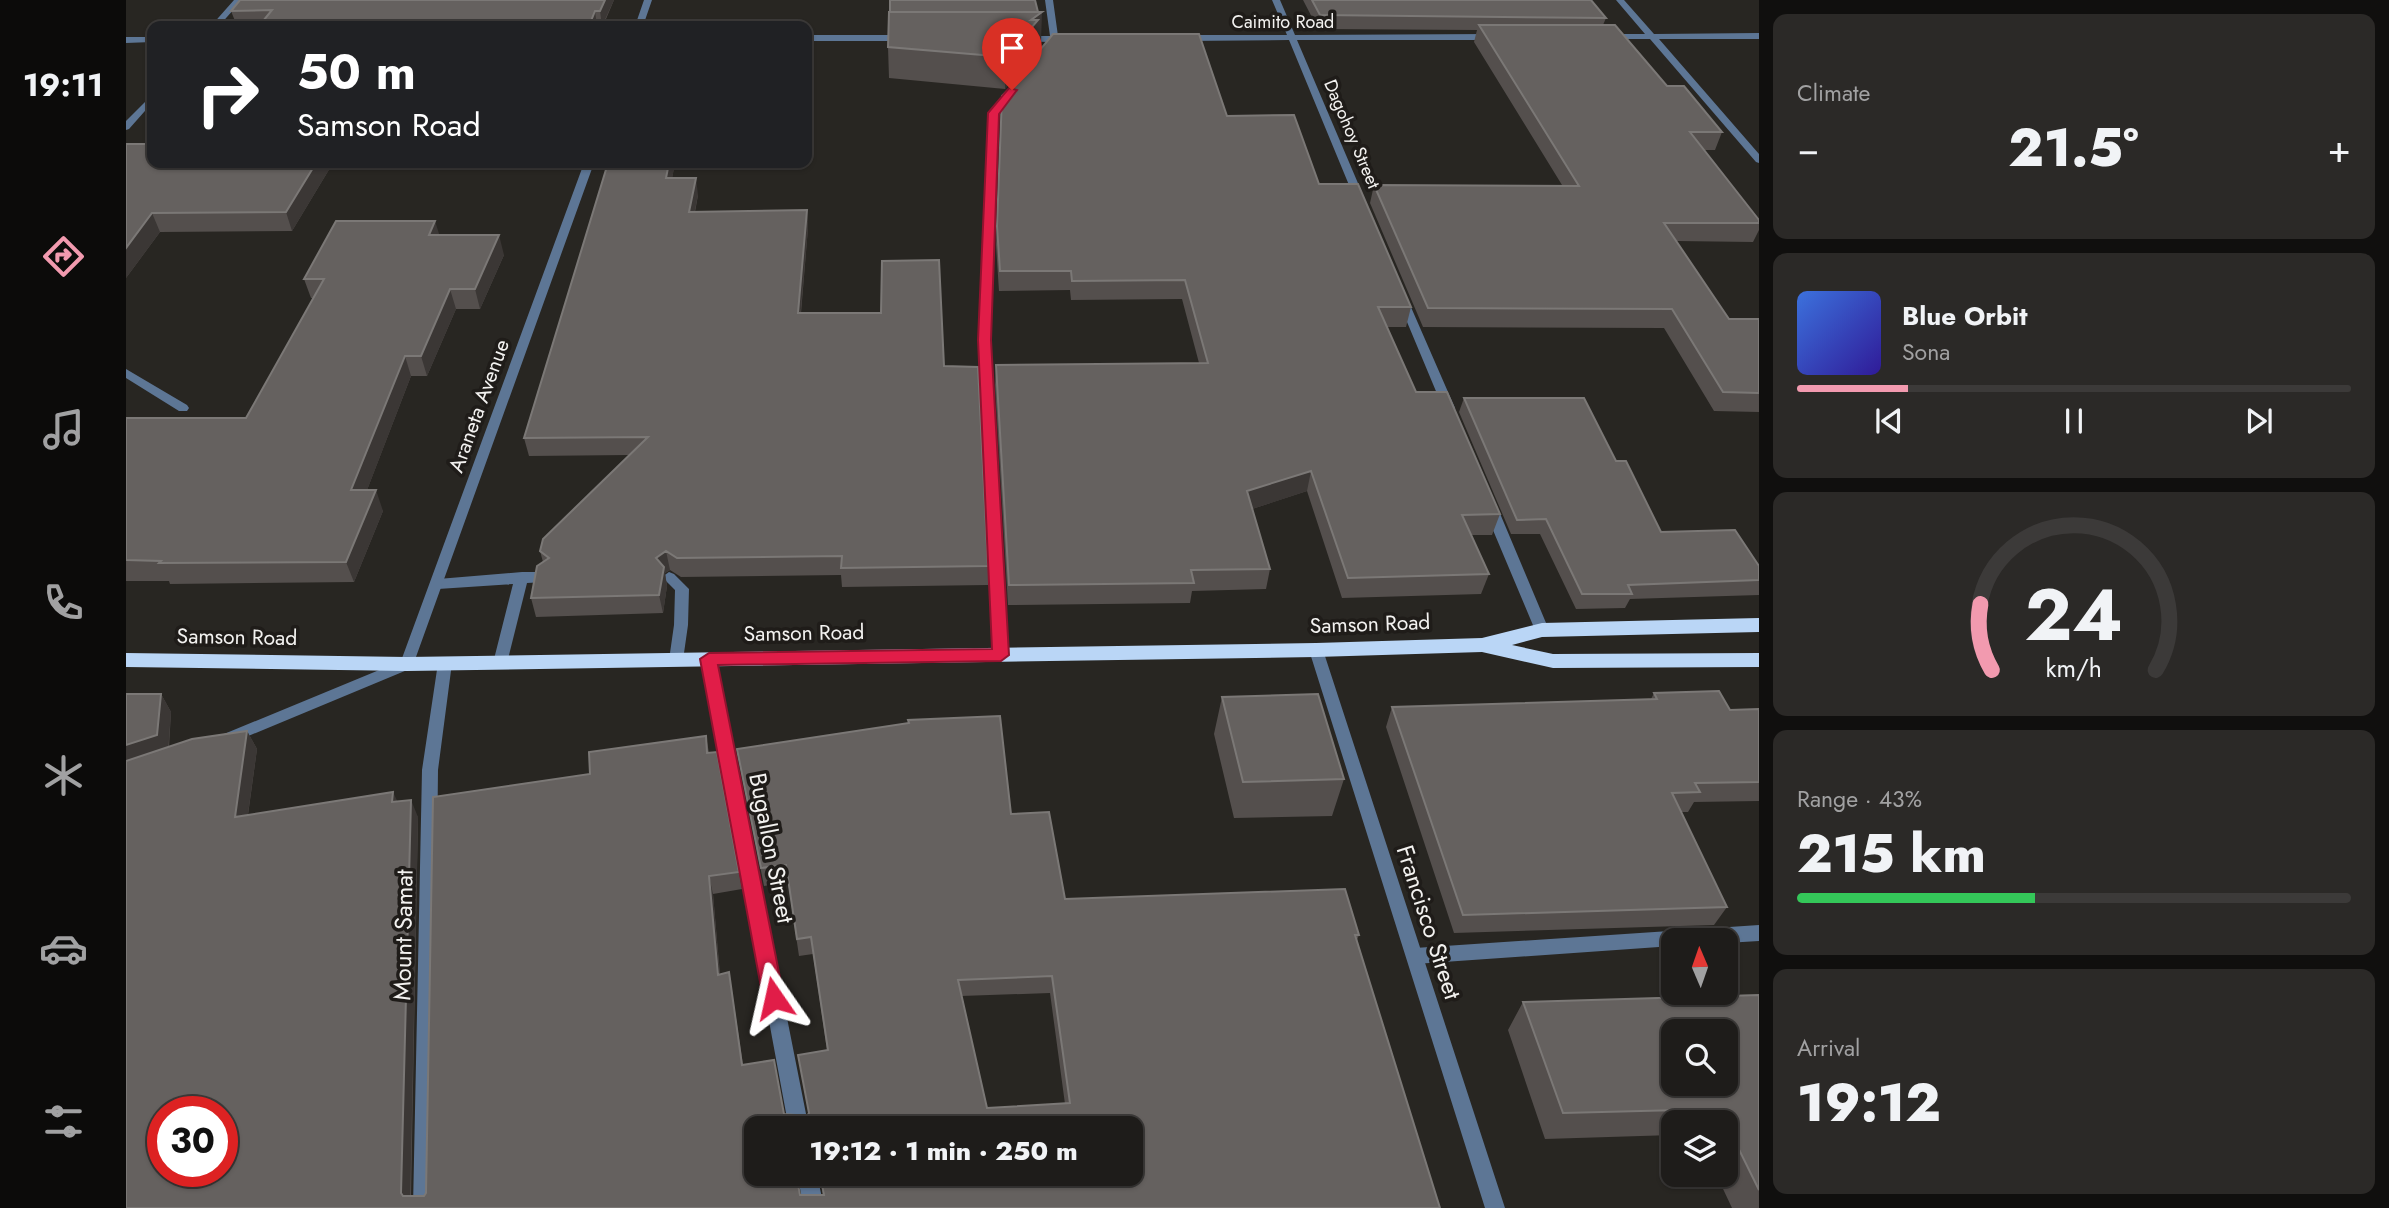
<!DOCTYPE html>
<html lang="en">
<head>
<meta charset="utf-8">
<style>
	body { margin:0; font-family:Jost,sans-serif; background:#2b2927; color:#f1f3f6; height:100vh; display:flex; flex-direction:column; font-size:26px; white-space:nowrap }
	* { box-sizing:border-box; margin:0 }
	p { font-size:23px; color:#a1a1a2 }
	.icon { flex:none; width:38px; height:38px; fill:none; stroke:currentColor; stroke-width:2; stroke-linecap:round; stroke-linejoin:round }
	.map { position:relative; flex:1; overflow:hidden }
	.side { display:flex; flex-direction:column; gap:14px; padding:14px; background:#100f0e; width:630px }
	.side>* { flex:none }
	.top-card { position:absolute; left:21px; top:21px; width:665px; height:147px; border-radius:14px; box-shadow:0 2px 5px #0004,0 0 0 2px #3c3a39; background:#202124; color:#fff; overflow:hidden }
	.needle { width:46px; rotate:358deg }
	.fabs { position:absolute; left:1535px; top:928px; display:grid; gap:14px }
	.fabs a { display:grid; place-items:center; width:77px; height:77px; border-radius:14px; background:#1e1c1a; box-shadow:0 2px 5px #0004,0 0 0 2px #3c3a39; font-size:35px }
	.speed { position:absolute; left:21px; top:1096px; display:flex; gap:14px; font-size:35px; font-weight:700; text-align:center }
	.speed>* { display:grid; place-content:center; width:91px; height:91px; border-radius:50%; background:#1e1c1a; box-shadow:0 2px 5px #0004,0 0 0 2px #3c3a39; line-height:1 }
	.speed .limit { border:10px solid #d22; background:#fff; color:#111 }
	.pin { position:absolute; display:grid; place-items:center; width:60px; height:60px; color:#fff; margin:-72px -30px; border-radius:50% 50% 50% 0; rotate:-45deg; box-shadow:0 0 7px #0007 }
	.pin .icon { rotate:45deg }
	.me { position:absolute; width:77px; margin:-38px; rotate:349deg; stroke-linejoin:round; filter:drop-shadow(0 0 5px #0008) }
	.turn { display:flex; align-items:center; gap:24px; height:147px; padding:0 35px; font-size:32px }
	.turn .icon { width:91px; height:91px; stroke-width:2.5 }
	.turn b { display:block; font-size:49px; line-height:60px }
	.big { font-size:52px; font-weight:800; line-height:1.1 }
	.side .tile { flex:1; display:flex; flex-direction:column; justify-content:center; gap:10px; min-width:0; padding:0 24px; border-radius:14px; background:#2b2927 }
	.side .dial { align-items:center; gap:0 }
	.dial svg { height:182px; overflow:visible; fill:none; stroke:#3c3a39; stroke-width:7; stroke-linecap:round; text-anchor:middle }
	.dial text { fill:#f1f3f6; stroke:none }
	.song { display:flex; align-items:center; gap:21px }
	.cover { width:84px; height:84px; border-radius:10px; background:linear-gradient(135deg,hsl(220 70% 55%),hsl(250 70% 35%)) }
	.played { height:7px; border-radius:4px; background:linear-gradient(90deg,#f29aaf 20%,#3c3a39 20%) }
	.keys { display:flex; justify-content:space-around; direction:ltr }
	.heat { display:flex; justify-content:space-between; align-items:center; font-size:38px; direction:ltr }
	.charge { height:10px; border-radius:5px; background:linear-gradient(90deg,#34c759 43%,#3c3a39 0) }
	.trip { position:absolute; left:618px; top:1116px; width:399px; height:70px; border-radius:14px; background:#1e1c1a; box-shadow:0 2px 5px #0004,0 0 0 2px #3c3a39; font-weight:800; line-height:70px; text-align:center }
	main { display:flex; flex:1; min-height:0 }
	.tab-bar { display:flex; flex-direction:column; width:126px; justify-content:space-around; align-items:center; background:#0c0b0a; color:#a1a1a2 }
	.tab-bar .icon { width:49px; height:49px }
	.tab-bar .current { color:#f29aaf }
	.tab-bar b { font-size:32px; color:#f1f3f6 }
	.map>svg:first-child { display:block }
</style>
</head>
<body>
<main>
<nav class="tab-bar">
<b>19:11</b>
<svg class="icon current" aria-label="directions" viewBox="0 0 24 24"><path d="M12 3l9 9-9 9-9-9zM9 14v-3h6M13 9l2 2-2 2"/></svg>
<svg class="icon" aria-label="music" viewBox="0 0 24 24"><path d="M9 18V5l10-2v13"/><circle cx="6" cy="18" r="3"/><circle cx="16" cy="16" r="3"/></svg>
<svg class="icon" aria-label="phone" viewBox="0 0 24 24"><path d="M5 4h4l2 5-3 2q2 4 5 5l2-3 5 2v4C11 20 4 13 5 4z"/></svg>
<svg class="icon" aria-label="climate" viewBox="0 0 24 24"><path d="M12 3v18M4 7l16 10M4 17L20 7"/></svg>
<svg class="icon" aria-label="car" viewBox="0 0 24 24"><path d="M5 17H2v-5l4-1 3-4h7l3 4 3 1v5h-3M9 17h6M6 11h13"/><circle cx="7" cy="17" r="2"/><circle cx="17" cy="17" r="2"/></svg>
<svg class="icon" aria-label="filters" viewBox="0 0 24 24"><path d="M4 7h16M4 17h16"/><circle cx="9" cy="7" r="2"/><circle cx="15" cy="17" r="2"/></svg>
</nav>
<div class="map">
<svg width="1633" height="1208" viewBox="0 0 1633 1208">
	<rect width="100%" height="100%" fill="#282622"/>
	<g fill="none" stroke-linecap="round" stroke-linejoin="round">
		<path fill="#5d7695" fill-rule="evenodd" d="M0 369 61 405 63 408 61 411H53L0 378Z
			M396 572H418L425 577 418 582 401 583 381 663 379 667H369L367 663 387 584 312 589 305 584 312 579Z
			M543 572 548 574 563 589 562 625 557 660 555 664H545L543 660 548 625 549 590 536 577Z
			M1633 925V941L1600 943V940H1547V946L1289 964 1283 961 1280 956 1283 951 1289 948Z"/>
		<path fill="#5d7695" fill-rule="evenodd" d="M919 0H927L932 36H942L946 39 942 42H930L924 47 920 44 922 42 893 41 892 39 896 36H924Z
			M1146 0H1154L1169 35 1366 34 1370 37 1366 40H1171L1240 202 1235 205 1230 202 1163 40 1057 41 1053 38 1057 35H1161Z
			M1490 0H1498L1528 34 1633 33V39H1533L1633 154V163L1630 162 1524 39H1477L1476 37 1480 34H1519Z
			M681 35H781L785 38 781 41H681Z
			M0 37H26V42L0 43Z
			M886 87 890 90 873 113 864 340 882 655 880 659H870L868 655 852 340 863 113 883 88Z
			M1276 295 1281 298 1329 408 1327 411 1323 412 1317 408 1271 298Z
			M1363 500 1370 504 1423 630 1421 634H1411L1409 630 1356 504Z
			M1190 645 1195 646 1197 650 1379 1208H1359L1183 650 1185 646Z
			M583 654 588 655 590 659 683 1129H663L576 659 578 655Z
			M319 658 324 659 326 663 312 770 307 1208H287L296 770 312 663 314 659Z
			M671 1174H691L698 1208H678Z"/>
		<path fill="#5d7695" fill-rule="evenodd" d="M108 0H116L93 26H85Z
			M518 0H526L517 26H509Z
			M26 95V103L3 129 0 130V121Z
			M458 163H468L286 668 108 742H98L95 738 98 734 275 661Z"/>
		<path fill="#bad6f6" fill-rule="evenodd" d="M1633 618V632L1416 637 1386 645 1427 654 1633 653V667L1427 668 1356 652 1190 657 281 671 0 667V653L281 657 1190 643 1356 638 1416 623Z"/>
	</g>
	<path fill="#544f4d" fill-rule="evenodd" d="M488 0 477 26H111L105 11Z
		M1177 0H1465L1480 18 1477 25 1541 86 1596 132 1589 150H1578L1633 220V230L1627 242 1550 241 1603 319H1633V412L1588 411 1538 328 1297 327 1244 203 1248 185H1436L1348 42 1351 30 1192 29Z
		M915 43 911 46 910 51 879 89 763 78 762 47Z
		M895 73 1101 116 1193 184 1285 307 1280 327H1261L1290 392 1374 514 1366 535H1345L1363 574 1355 594 1216 598 1181 491 1126 509 1144 569 1140 589 1066 591 1064 603 882 605 869 385 870 365 1073 363 1056 299 945 300 944 290 873 291 870 245 876 96 895 77Z
		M26 163H207L166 231 34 232 0 278Z
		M482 163H549L546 178 572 195 569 212 681 210 682 228 675 313 818 366 862 566V585L716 587 715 575 555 577 544 570 539 573 541 586 537 613 410 617 405 598 417 562 414 551 503 455 403 456 398 438Z
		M313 235 378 255 354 309H330L301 376H285L241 490 257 511 228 582 44 584 43 581H0V418H120L187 298H185L178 279Z
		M1338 398 1490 461 1535 532 1633 566V595L1504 599 1499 608 1450 609 1414 534H1385L1333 412Z
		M1528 693 1604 710 1633 709V801L1568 802 1562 812H1555L1601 907 1588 925 1328 933 1260 727 1266 707 1525 699Z
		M35 694 45 712 43 747 121 731 131 749 122 815 272 802 292 817 285 1196H298L300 1193 464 774 580 736 583 753 591 752 616 889 587 894 594 974 603 972 617 1065 658 1114 681 1116 683 1114 672 1055 701 1050 687 954 673 956 662 882 638 886 611 749 885 814 939 899 1233 935 1231 940 1314 1208H0ZM924 993 939 1104 861 1108 835 996ZM630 1129 1004 1174H693L697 1195H674Z
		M1096 697 1218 779 1206 816 1108 818 1088 734Z
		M1633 995V1208H1606L1590 1174H1600V1122H1547V1135L1419 1139 1382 1030 1397 1002Z"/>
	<path fill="#3b3735" d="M479 0H488L476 26 474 11Z
		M469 11 471 26H463Z
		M916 12 915 43 911 46 910 51 879 89 880 57 905 20Z
		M190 163H207L166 231 160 212Z
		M543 163H549L543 195 540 178Z
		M570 178 572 195 565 229 563 212Z
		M681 210 682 228 673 331 672 313Z
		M26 213 34 232 0 278V248Z
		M309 221 315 240 303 235Z
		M373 235 378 255 354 309 349 289Z
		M324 289 330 309 301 376 295 356Z
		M279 356 285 376 233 511 225 490Z
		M1185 471 1181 491 1117 512 1121 491Z
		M250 490 257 511 228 582 220 562Z
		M540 551 544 570 539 573 541 586 537 613 533 595 530 558Z
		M35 694 45 712 42 752 0 766V745Z
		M121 731 131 749 119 835 109 817Z
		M267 792 275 809 266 802Z
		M285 800 292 817 284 1208 275 1193Z
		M583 876 587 894 595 991 592 975Z
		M603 972 606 989 619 1081 616 1065Z"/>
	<path fill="#65615f" stroke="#7b7876" stroke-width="2" fill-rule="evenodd" d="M114 0H479L474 11H469L463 26H133L146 10 105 11Z
		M764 0H909L912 12H764Z
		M1186 0H1465L1480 18 1194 15Z
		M763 12H916L905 20H912L880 57 762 47Z
		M1353 25H1489L1541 86H1558L1596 132H1564L1633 220V223H1538L1603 319H1633V393L1597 392 1546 309 1302 308 1248 185 1453 186Z
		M927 34H1073L1101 116 1168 115 1193 184H1232L1285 307H1252L1290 392H1321L1374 514 1336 515 1363 574 1222 578 1185 471 1121 491 1144 569 1065 570 1068 583 883 585 870 365 1082 363 1059 280 946 281 945 271H874L871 226 876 96 899 73H895Z
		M0 144H26V163H190L160 212 26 213 0 248Z
		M482 163H543L540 178H570L563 212 681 210 672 313H755L756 261 813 260 818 366 852 367 862 566 715 568 716 556 551 558 540 551 530 558 538 567 533 595 405 598 411 566 423 558 414 551 417 539 522 437 398 438Z
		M210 221H309L303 235H373L349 289H324L295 356H279L225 490H250L220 562 33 563 35 561 0 560V418H120L198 279H178Z
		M1338 398H1458L1490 461H1500L1535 532 1609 530 1633 566V580L1502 585 1506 594H1456L1420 519 1391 520Z
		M1593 691 1604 710 1633 709V782L1569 783 1574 792 1546 793 1601 907 1337 915 1266 707 1531 699 1528 693Z
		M0 694H35L31 735 0 745Z
		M1192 694 1218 779 1117 782 1096 697Z
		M874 716 885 814 923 812 939 899 1219 889 1233 935H1229L1314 1208H0V761L66 739 121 731 109 817 267 792 266 802 285 800 275 1193 277 1196H298L300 1193 307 797 464 774 463 752 580 736 581 753 591 752 613 872 583 876 592 975 603 972 616 1065 648 1060 658 1114 681 1116 683 1113 672 1055 702 1050 685 937 671 939 660 865 635 868 611 749 783 723 782 720ZM926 976 944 1103 861 1108 832 980ZM37 1111H96V1171H37ZM630 1129H1004V1174H694L698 1195H674L670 1174H630Z
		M1633 995V1190L1593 1109 1437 1113 1397 1002ZM1547 1031H1600V1083H1547Z"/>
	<path fill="#e11d48" stroke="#92132f" stroke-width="2" d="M883 88 891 90 873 114 865 340 883 655 875 661 592 665 658 998 655 1005 648 1008 640 1005 637 998 574 659 583 653 866 649 852 340 862 113Z"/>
	<g text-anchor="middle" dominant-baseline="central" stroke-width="7" stroke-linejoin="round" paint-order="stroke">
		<g font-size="18" fill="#f3f2f0" stroke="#1f1c19">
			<text x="1157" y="22">Caimito Road</text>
			<text transform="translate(1226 134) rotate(67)">Dagohoy Street</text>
		</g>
		<g font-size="21" fill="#f3f2f0" stroke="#1f1c19">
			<text transform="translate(353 406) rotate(-70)">Araneta Avenue</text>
			<text transform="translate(1244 624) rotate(-2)">Samson Road</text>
			<text transform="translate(678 633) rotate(-1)">Samson Road</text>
			<text transform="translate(111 637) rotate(1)">Samson Road</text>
		</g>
		<g font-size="24" fill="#f3f2f0" stroke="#1f1c19">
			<text transform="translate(646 848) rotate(79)">Bugallon Street</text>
			<text transform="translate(1303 922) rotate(72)">Francisco Street</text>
			<text transform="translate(277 935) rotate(-89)">Mount Samat</text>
		</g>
	</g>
</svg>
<div class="fabs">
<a><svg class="needle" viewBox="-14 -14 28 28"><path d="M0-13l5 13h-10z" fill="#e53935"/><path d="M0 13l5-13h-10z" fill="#a1a1a2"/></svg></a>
<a><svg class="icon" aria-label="search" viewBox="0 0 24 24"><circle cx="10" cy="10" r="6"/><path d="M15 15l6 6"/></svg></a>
<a><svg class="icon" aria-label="layers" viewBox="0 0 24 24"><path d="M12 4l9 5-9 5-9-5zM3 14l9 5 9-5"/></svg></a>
</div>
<div class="speed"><div class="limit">30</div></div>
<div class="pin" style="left:886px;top:90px;background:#d93025"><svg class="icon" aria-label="arrive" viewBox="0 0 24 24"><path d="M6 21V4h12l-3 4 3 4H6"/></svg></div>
<svg class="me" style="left:648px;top:998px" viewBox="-20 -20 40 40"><path d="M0-17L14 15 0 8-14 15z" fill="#e11d48" stroke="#fff" stroke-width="4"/></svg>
<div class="trip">19:12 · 1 min · 250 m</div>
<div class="top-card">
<div class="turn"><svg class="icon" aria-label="right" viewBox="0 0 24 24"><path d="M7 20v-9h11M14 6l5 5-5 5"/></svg><div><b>50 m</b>Samson Road</div></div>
</div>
</div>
<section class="side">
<div class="tile"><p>Climate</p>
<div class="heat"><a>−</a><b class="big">21.5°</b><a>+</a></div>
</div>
<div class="tile">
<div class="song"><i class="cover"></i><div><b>Blue Orbit</b><p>Sona</p></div></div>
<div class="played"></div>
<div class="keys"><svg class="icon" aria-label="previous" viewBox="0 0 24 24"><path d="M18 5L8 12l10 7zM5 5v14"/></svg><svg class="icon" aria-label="pause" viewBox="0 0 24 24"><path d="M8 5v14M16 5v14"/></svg><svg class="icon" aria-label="next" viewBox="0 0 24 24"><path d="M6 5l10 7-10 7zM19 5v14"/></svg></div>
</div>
<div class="tile dial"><svg viewBox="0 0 100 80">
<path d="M14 69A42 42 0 1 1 86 69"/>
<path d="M14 69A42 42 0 0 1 9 40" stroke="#f29aaf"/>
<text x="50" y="56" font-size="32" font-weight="700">24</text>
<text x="50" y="72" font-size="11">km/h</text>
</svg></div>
<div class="tile"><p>Range · 43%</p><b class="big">215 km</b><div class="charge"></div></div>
<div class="tile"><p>Arrival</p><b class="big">19:12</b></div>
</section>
</main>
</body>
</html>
